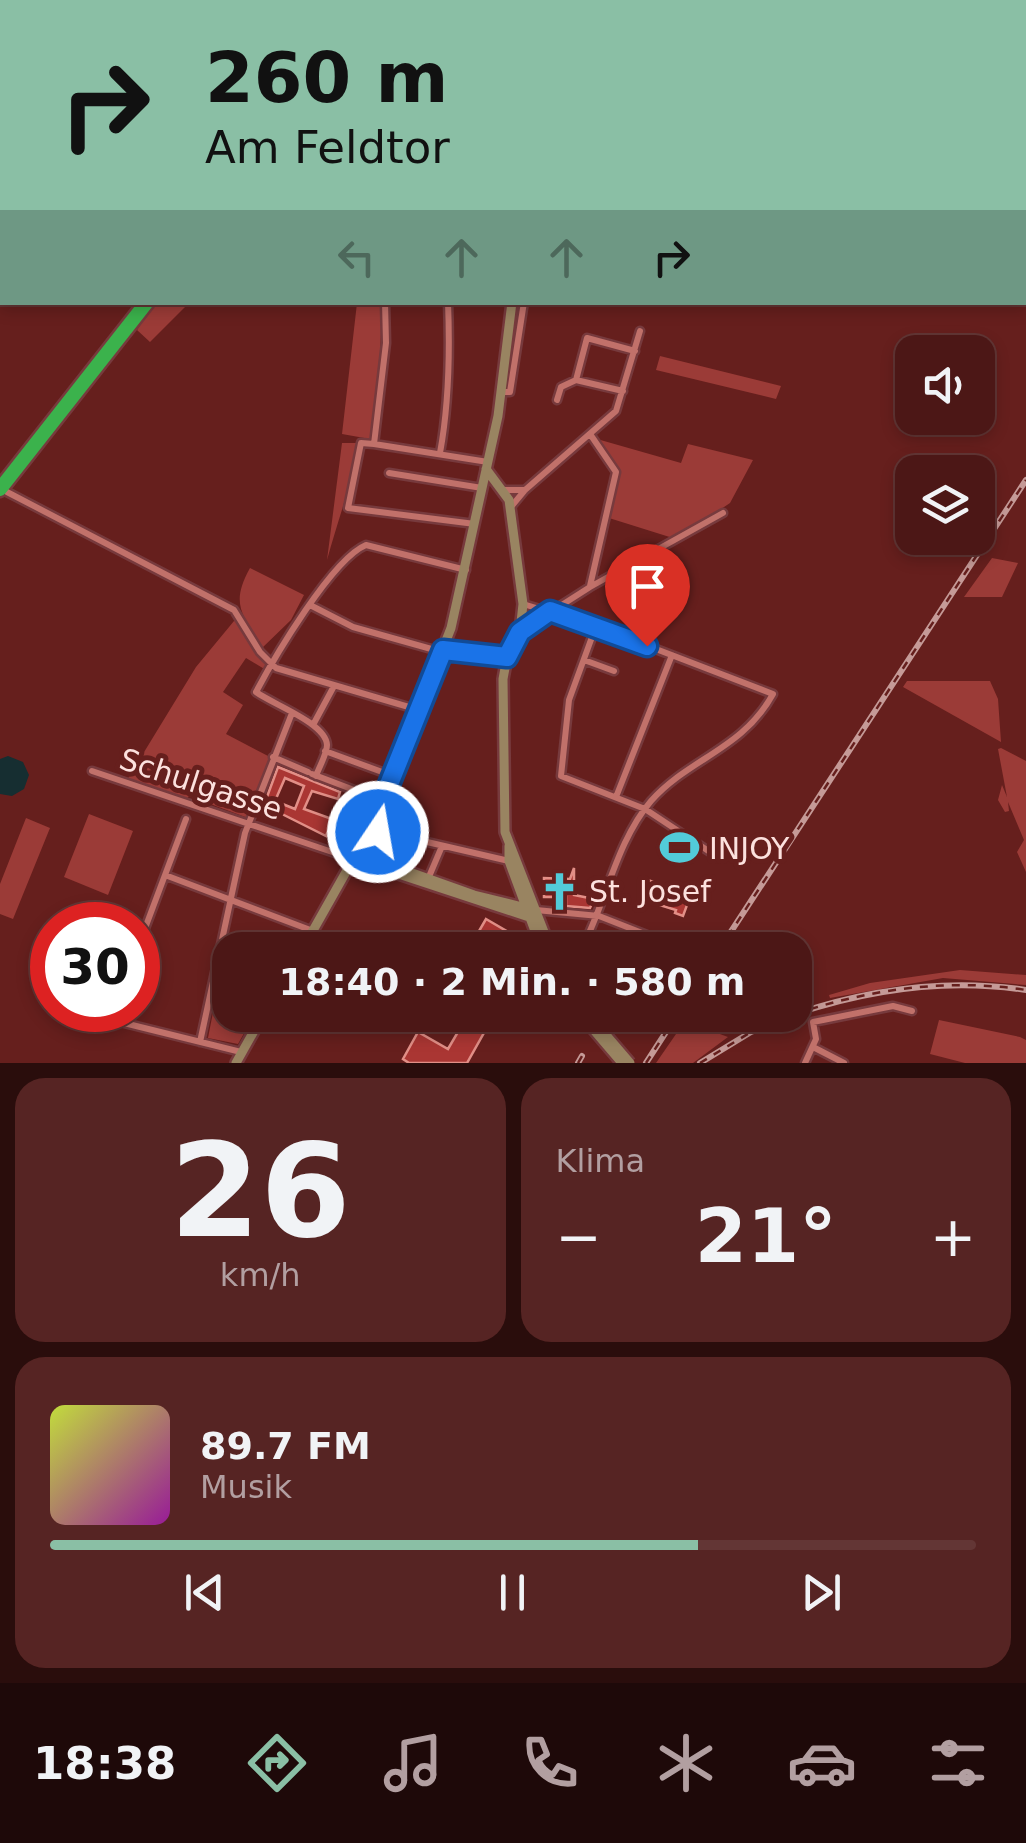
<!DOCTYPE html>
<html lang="de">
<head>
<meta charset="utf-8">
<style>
	body { margin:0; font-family:"DejaVu Sans",sans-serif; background:#562423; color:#f1f3f6; height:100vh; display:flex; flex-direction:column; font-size:38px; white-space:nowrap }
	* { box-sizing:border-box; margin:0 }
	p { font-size:32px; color:#b29fa1 }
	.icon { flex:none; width:55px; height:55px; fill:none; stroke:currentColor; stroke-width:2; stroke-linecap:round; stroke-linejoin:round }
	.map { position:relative; height:1063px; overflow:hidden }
	.drawer { display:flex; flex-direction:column; gap:15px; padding:15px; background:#2a0d0c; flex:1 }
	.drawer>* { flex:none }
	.hud { position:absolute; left:0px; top:0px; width:1028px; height:305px; box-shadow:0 5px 15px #0003,0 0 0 2px #633635; background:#8abfa5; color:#111; overflow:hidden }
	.fabs { position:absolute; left:895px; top:335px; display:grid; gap:20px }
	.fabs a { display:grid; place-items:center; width:100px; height:100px; border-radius:20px; background:#4c1716; box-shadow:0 5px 15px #0003,0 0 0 2px #633635; font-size:50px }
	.speed { position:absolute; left:30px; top:902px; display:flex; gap:20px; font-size:50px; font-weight:700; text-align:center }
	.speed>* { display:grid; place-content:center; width:130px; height:130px; border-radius:50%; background:#4c1716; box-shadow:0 5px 15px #0003,0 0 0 2px #633635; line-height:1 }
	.speed .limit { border:15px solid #d22; background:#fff; color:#111 }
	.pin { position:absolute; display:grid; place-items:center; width:85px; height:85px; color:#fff; margin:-102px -42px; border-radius:50% 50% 50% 0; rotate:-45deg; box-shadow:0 0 10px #0007 }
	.pin .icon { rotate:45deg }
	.me { position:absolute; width:110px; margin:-55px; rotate:12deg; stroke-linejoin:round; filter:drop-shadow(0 0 8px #0008) }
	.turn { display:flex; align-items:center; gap:35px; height:210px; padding:0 40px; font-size:45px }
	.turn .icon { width:130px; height:130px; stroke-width:2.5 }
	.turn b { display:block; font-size:70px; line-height:85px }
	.lanes { display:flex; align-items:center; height:95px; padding:0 40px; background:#0003; justify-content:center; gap:50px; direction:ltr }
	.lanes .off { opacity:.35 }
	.big { font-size:75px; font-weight:800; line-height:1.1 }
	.drawer .card { flex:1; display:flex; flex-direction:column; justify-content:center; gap:15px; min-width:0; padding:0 35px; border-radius:30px; background:#562423 }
	.drawer .dial { align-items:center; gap:0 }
	.dial b { font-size:130px; line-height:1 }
	.song { display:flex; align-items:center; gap:30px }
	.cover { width:120px; height:120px; border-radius:15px; background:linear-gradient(135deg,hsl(70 70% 55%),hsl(300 70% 35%)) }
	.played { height:10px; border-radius:5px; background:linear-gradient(90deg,#8abfa5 70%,#633635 70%) }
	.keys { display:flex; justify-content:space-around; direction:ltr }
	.heat { display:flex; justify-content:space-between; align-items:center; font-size:55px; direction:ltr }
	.drawer .tiles { flex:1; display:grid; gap:15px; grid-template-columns:1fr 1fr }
	.card:last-child { grid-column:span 2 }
	.trip { position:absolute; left:212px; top:932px; width:600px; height:100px; border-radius:30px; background:#4c1716; box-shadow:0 5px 15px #0003,0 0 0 2px #633635; font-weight:800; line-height:100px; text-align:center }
	.dock { display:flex; height:160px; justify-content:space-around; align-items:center; background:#1e0909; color:#b29fa1 }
	.dock .icon { width:70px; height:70px }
	.dock .on { color:#8abfa5 }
	.dock b { font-size:45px; color:#f1f3f6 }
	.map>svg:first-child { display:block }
</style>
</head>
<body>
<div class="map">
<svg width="1026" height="1063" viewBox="0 0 1026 1063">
	<rect width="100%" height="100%" fill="#661f1d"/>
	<path fill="#9b3b37" d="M154 303H189L150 342 137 330Z
		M357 303H381L382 311 378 399 370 439 342 434Z
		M660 356 781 386 776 399 656 370Z
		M597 439 681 463 688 444 753 460 730 503 676 539 609 518C618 480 625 470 597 439Z
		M342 443H360C351 485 338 520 327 560Z
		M992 558 1018 563 1002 597H964Z
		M250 568 304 595 291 620 261 649C244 614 229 606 250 568Z
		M234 621 239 622 268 666 266 670 246 658 223 692 243 705 226 734 270 757 248 818 189 796 185 801 127 780 196 667Z
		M907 681H990L998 699 1001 742 903 687Z
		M1001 748 1026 761V872L1017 852 1024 840 1008 802 1009 811 1005 812 998 800 1002 785 1007 797 998 749Z
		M89 814 133 831 108 895 64 877Z
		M26 818 50 828 13 919 0 914V884Z
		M960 970 1026 975V985L943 978 830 998 829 995 870 983Z
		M214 1007 252 1019 238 1044 208 1038Z
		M939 1020 1020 1037 1026 1040V1063H965L930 1054Z
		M685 1021 728 1037 693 1063H656Z"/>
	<path fill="#162e31" d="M8 756 23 762 29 775 24 789 12 796 0 794V759Z"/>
	<path fill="#aa3633" stroke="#e28f87" stroke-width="2.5" fill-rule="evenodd" d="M278 767 340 792 338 799 312 791 304 809 332 819 326 836 264 805ZM285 778 304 786 295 809 275 801Z
		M574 868V895L594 899 590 908 566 906V897H544V878L570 879Z
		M648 880 690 897 683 916 675 913 676 910 640 899Z
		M486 919 527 943 523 950H468Z
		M456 1015H494L467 1063H409L403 1059 418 1032 448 1049 465 1020Z"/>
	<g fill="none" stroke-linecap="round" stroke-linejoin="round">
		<defs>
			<path id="street" d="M295 0V2
				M385 302 386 343 374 444 361 443 348 508 475 524
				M623 391 576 380 587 338 635 351
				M502 392H510L524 302
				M557 400 561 387 576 380
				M374 444 488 462
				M440 453C449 404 450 352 448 302
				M389 473 482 488
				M504 490H525
				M7 492 234 610 260 652 276 668 419 710
				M510 508 525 490 616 411 640 331
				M590 586 616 472 590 434
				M523 604 596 626 773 694C742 750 689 758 651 801 616 842 606 903 581 950
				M310 605 353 627 442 652
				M596 626 569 700 561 776 645 809 710 852
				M521 631 590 587 723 513
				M443 650 507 657
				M584 660 614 671
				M313 725 334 686
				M325 751 393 776
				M273 757 308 772
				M92 771 353 859
				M312 774 383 801
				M316 776C319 767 327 754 327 745 326 723 272 704 256 692 274 658 332 559 366 545L466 570
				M616 797 672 655
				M371 829 509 861
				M165 875 313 931
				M428 879 442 846
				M536 910 599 916 665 942
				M138 947 186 819
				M118 1010 116 1021 241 1052
				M596 1015 606 1029
				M200 1042 245 833 292 713
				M813 1047 844 1063
				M805 1063 816 1039 813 1022 893 1006 912 1011"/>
			<path id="secondary" d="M500 0V2
				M486 469 509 500 523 604 520 631 507 657 503 679 505 832 551 950
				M509 846V861L542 950
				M356 853 474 895 534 910
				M353 859 538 920
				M302 950 377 817 451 628 498 416 512 302
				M236 1063 263 1015"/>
			<path id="highway" d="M363 2 366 0
				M387 2 390 0
				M511 2V0
				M0 489 147 302"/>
		</defs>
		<use href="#street" stroke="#773a3d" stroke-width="11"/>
		<use href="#secondary" stroke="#773a3d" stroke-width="14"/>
		<use href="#highway" stroke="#773a3d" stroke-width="19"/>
		<use href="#street" stroke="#c1716a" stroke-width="6"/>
		<use href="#secondary" stroke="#998461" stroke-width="9"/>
		<use href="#highway" stroke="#3bb24c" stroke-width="14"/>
		<defs>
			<path id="rail" d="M719 950 1026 480
				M795 1014C870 989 948 978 1026 990
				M578 1063 582 1056
				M646 1063 677 1015
				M700 1063 751 1032 793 1015"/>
		</defs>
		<use href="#rail" stroke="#c59a97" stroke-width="6"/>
		<use href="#rail" stroke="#661f1d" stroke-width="2.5" stroke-dasharray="8" stroke-linecap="butt"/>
		<defs>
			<path id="secondary-bridge" d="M581 1015 622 1063
				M589 1015 630 1063"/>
		</defs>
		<use href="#secondary-bridge" stroke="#773a3d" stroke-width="14" stroke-linecap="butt"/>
		<use href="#secondary-bridge" stroke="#998461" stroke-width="9"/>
	</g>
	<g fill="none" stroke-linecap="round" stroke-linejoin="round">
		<defs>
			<path id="route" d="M378 832 371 829 443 650 507 657 520 632 550 611 647 646"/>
		</defs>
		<use href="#route" stroke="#114b97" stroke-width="25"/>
		<use href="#route" stroke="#1a73e8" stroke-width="18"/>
	</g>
	<defs>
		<symbol id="stadium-bare" viewBox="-9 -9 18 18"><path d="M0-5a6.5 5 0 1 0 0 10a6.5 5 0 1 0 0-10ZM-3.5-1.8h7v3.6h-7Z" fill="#52cbd9" stroke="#661f1d" stroke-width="2.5" paint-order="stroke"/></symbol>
		<symbol id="church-bare" viewBox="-9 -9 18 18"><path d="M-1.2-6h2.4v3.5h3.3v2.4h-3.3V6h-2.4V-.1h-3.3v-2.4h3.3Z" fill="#52cbd9" stroke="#661f1d" stroke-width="2.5" paint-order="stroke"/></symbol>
	</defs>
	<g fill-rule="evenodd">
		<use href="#stadium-bare" x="652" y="820" width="55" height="55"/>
		<use href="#church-bare" x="532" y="864" width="55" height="55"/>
	</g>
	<g text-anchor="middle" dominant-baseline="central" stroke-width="10" stroke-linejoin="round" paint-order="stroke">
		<g font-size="30" fill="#fce1de" stroke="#661f1d">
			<text transform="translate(201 784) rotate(18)">Schulgasse</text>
		</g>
		<g font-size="30" fill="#fce1de" stroke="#661f1d" text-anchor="start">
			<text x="709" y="848">INJOY</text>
			<text x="589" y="891">St. Josef</text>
		</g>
	</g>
</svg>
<div class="fabs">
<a><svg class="icon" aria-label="sound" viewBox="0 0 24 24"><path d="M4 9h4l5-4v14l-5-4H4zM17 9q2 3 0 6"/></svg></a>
<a><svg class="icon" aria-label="layers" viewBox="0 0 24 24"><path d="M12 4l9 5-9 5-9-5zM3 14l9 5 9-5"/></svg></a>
</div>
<div class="speed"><div class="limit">30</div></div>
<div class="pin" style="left:647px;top:646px;background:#d93025"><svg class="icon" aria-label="arrive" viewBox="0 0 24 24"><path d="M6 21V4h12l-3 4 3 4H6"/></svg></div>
<svg class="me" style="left:378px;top:832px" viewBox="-20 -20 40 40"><circle r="17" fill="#1a73e8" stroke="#fff" stroke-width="3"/><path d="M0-11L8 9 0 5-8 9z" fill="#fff"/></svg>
<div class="trip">18:40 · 2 Min. · 580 m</div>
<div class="hud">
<div class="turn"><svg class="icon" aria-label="right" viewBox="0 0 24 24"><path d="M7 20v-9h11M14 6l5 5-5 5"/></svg><div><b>260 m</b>Am Feldtor</div></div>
<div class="lanes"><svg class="icon off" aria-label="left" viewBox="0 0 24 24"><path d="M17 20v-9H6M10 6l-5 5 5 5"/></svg><svg class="icon off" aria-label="ahead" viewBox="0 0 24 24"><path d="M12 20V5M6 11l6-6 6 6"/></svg><svg class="icon off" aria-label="ahead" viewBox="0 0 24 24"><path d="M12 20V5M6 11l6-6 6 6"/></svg><svg class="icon" aria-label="right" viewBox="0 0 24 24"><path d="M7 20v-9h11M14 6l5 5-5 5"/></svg></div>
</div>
</div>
<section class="drawer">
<div class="tiles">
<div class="card dial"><b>26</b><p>km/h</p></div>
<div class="card"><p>Klima</p>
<div class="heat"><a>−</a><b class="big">21°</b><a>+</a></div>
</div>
<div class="card">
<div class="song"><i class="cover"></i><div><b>89.7 FM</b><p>Musik</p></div></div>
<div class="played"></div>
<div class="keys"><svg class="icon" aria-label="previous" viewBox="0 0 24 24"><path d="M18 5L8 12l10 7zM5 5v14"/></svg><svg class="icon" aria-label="pause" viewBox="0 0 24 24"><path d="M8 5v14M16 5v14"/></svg><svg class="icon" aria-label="next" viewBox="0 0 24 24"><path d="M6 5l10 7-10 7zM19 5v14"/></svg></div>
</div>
</div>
</section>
<nav class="dock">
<b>18:38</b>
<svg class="icon on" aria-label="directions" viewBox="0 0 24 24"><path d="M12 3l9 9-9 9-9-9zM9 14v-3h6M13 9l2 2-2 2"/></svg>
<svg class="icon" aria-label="music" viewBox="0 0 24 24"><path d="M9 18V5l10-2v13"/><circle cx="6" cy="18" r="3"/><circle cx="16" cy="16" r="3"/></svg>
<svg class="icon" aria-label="phone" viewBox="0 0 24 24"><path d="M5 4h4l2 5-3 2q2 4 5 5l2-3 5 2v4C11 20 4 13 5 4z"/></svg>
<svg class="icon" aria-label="climate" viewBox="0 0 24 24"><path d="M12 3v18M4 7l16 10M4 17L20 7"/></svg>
<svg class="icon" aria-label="car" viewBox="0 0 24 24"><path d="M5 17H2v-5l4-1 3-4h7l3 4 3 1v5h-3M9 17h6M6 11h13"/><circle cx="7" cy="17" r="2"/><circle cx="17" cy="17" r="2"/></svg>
<svg class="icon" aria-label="filters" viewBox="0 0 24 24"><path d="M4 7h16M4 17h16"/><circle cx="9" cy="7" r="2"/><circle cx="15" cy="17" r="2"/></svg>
</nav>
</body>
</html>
